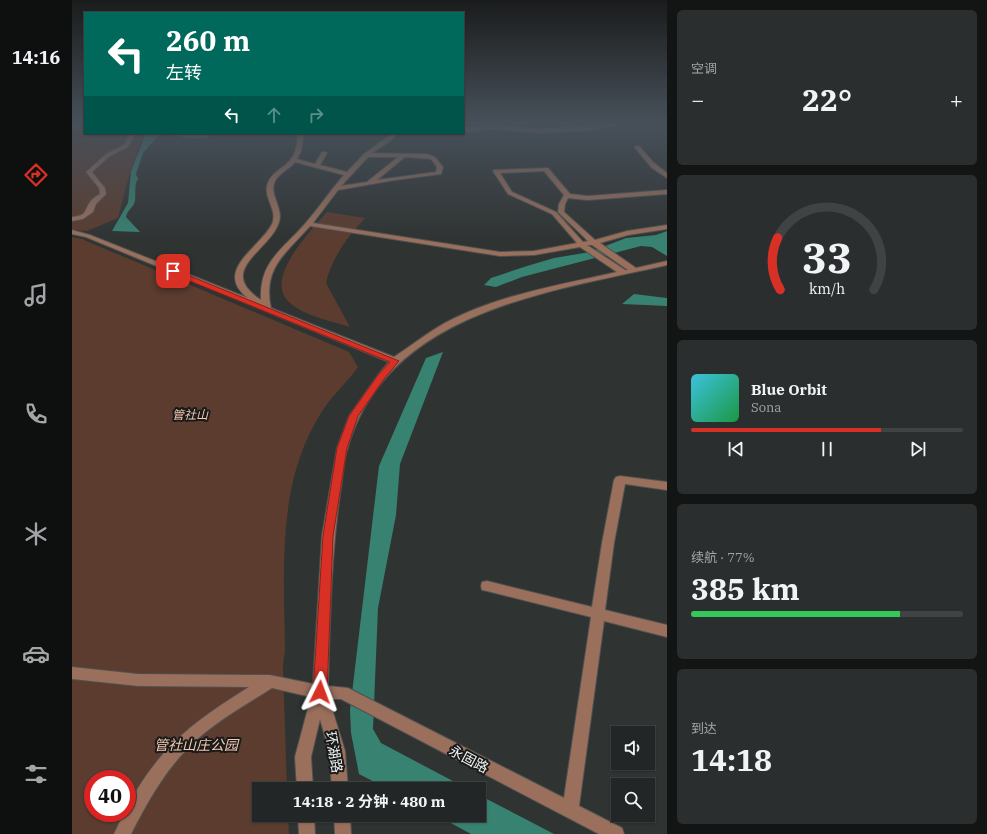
<!DOCTYPE html>
<html lang="zh">
<head>
<meta charset="utf-8">
<style>
	body { margin:0; font-family:"IBM Plex Serif","Noto Sans SC",serif; background:#2b2e2e; color:#f1f3f6; height:100vh; display:flex; flex-direction:column; font-size:15px; white-space:nowrap }
	* { box-sizing:border-box; margin:0 }
	p { font-size:13px; color:#a3a5a7 }
	.icon { flex:none; width:22px; height:22px; fill:none; stroke:currentColor; stroke-width:2; stroke-linecap:round; stroke-linejoin:round }
	.map { position:relative; flex:1; overflow:hidden }
	.drawer { display:flex; flex-direction:column; gap:10px; padding:10px; background:#131515; width:320px }
	.drawer>* { flex:none }
	.top-card { position:absolute; left:12px; top:12px; width:380px; height:122px; border-radius:0px; box-shadow:0 1px 3px #0004,0 0 0 1px #404343; background:#00695c; color:#fff; overflow:hidden }
	.controls { position:absolute; left:539px; top:726px; display:grid; gap:8px }
	.controls a { display:grid; place-items:center; width:44px; height:44px; border-radius:0px; background:#232626; box-shadow:0 1px 3px #0004,0 0 0 1px #404343; font-size:20px }
	.speed { position:absolute; left:12px; top:770px; display:flex; gap:8px; font-size:20px; font-weight:700; text-align:center }
	.speed>* { display:grid; place-content:center; width:52px; height:52px; border-radius:50%; background:#232626; box-shadow:0 1px 3px #0004,0 0 0 1px #404343; line-height:1 }
	.speed .limit { border:6px solid #d22; background:#fff; color:#111 }
	.pin { position:absolute; display:grid; place-items:center; width:34px; height:34px; color:#fff; margin:-17px; border-radius:8px; box-shadow:0 2px 6px #0006 }
	.me { position:absolute; width:44px; margin:-22px; rotate:3deg; stroke-linejoin:round; filter:drop-shadow(0 0 3px #0008) }
	.turn { display:flex; align-items:center; gap:14px; height:84px; padding:0 16px; font-size:18px }
	.turn .icon { width:52px; height:52px; stroke-width:2.5 }
	.turn b { display:block; font-size:28px; line-height:34px }
	.lanes { display:flex; align-items:center; height:38px; padding:0 16px; background:#0003; justify-content:center; gap:20px; direction:ltr }
	.lanes .off { opacity:.35 }
	.big { font-size:30px; font-weight:700; line-height:1.1 }
	.drawer .tile { flex:1; display:flex; flex-direction:column; justify-content:center; gap:6px; min-width:0; padding:0 14px; border-radius:6px; background:#2b2e2e }
	.drawer .dial { align-items:center; gap:0 }
	.dial svg { height:104px; overflow:visible; fill:none; stroke:#404343; stroke-width:7; stroke-linecap:round; text-anchor:middle }
	.dial text { fill:#f1f3f6; stroke:none }
	.song { display:flex; align-items:center; gap:12px }
	.cover { width:48px; height:48px; border-radius:6px; background:linear-gradient(135deg,hsl(190 70% 55%),hsl(140 70% 35%)) }
	.played { height:4px; border-radius:2px; background:linear-gradient(90deg,#d93025 70%,#404343 70%) }
	.keys { display:flex; justify-content:space-around; direction:ltr }
	.heat { display:flex; justify-content:space-between; align-items:center; font-size:22px; direction:ltr }
	.charge { height:6px; border-radius:3px; background:linear-gradient(90deg,#34c759 77%,#404343 0) }
	.trip { position:absolute; left:180px; top:782px; width:234px; height:40px; border-radius:0px; background:#232626; box-shadow:0 1px 3px #0004,0 0 0 1px #404343; font-weight:700; line-height:40px; text-align:center }
	main { display:flex; flex:1; min-height:0 }
	.menu { display:flex; flex-direction:column; width:72px; justify-content:space-around; align-items:center; background:#0e0f0f; color:#a3a5a7 }
	.menu .icon { width:28px; height:28px }
	.menu .active { color:#d93025 }
	.menu b { font-size:18px; color:#f1f3f6 }
	.map>svg:first-child { display:block }
</style>
</head>
<body>
<main>
<nav class="menu">
<b>14:16</b>
<svg class="icon active" aria-label="directions" viewBox="0 0 24 24"><path d="M12 3l9 9-9 9-9-9zM9 14v-3h6M13 9l2 2-2 2"/></svg>
<svg class="icon" aria-label="music" viewBox="0 0 24 24"><path d="M9 18V5l10-2v13"/><circle cx="6" cy="18" r="3"/><circle cx="16" cy="16" r="3"/></svg>
<svg class="icon" aria-label="phone" viewBox="0 0 24 24"><path d="M5 4h4l2 5-3 2q2 4 5 5l2-3 5 2v4C11 20 4 13 5 4z"/></svg>
<svg class="icon" aria-label="climate" viewBox="0 0 24 24"><path d="M12 3v18M4 7l16 10M4 17L20 7"/></svg>
<svg class="icon" aria-label="car" viewBox="0 0 24 24"><path d="M5 17H2v-5l4-1 3-4h7l3 4 3 1v5h-3M9 17h6M6 11h13"/><circle cx="7" cy="17" r="2"/><circle cx="17" cy="17" r="2"/></svg>
<svg class="icon" aria-label="filters" viewBox="0 0 24 24"><path d="M4 7h16M4 17h16"/><circle cx="9" cy="7" r="2"/><circle cx="15" cy="17" r="2"/></svg>
</nav>
<div class="map">
<svg width="595" height="834" viewBox="0 0 595 834">
	<rect width="100%" height="100%" fill="#2f3332"/>
	<path fill="#5b3c2f" fill-rule="evenodd" d="M0 124H13V133H72L58 172 46 218 15 231 0 230Z
		M255 212 293 218C275 238 260 257 254 283L278 327C259 321 233 316 218 303 190 280 239 230 255 212Z
		M0 237 10 239 277 352 286 367C276 381 263 393 253 407 204 479 212 566 213 649L211 666 215 789H187V815H216L217 834H0ZM21 779H55V813H21Z"/>
	<path fill="#378271" d="M74 133H140L141 135C124 144 104 132 86 136L71 153 64 174 66 179C61 186 65 196 62 204 59 209 55 211 54 217L68 232 40 231 56 203 59 171Z
		M595 231V256L580 247 569 246 450 277 424 287 412 285 419 278 455 266 482 258 518 252 554 238 584 235Z
		M562 294 595 298V306L550 304Z
		M371 352 328 464 324 515 306 608 301 729 309 743 396 789H316L287 774 279 733 278 710 307 466 354 358Z
		M407 795 482 834H399L364 815H407Z"/>
	<g fill="none" stroke-linecap="round" stroke-linejoin="round">
		<defs>
			<path id="minor" d="M537 124H549L524 130 467 133 420 129 391 132V128L420 125 467 129Z
				M58 133H64L56 147 38 156 20 172 33 188 34 194 24 204 21 212 11 219 0 221V217C16 215 11 212 18 202 20 199 24 196 28 194L27 188 14 172 34 154 52 145Z
				M226 133H232L229 151 225 159 243 164 250 152H254L255 153 248 165 275 172 292 154 321 133H327L318 141 300 153 355 154 363 157 371 167 369 174 323 180 266 190 241 223 428 252 462 251 505 243 480 214 436 194 421 171 422 170 476 168 498 194 516 196 595 190V194L516 200 496 198 493 204 492 212 523 240 555 231 595 225V229L556 235 528 243 564 268 595 261V265C478 292 315 311 276 447 271 462 271 479 268 494 259 557 258 622 256 686L276 688 492 798 519 617 415 591 410 590 409 586 410 582 415 581 520 607 530 543 542 480 544 477 548 476 595 482V490L553 484 542 543 533 610 595 625V637L532 621 507 806 550 828 552 834H527L269 699H257L273 751 276 789H260L257 751 248 719 239 757 241 789H225L223 757 239 697 200 688C172 706 141 723 117 747 92 772 75 803 59 834H42L52 813H55C55 804 62 796 66 788 96 740 129 717 177 687L66 686 0 679V667L66 674 198 675 241 684 250 536 265 448 277 416 306 375 317 362 14 237 0 234V230L18 235 176 298C140 271 189 247 200 224 206 210 192 199 195 186 198 172 212 169 219 159 225 152 225 141 226 133ZM296 157H326L295 182 269 186ZM333 157 359 159 365 167 364 172 305 180ZM223 162 272 175C258 191 246 209 232 225 210 250 187 262 189 300 143 270 198 251 207 222 212 207 194 192 205 178 210 172 218 168 223 162ZM472 171 492 195 487 204 486 212 516 241 511 242 484 212 440 192 428 173ZM238 226 428 256 462 255 508 247 545 272C488 285 425 295 373 323 355 333 339 346 322 357L199 308C190 268 215 252 238 226ZM515 245H520L556 270H553Z
				M563 146H567L581 162 595 173V178L580 168 563 148Z
				M226 815H242L243 834H227Z
				M262 815H278L279 834H263Z"/>
		</defs>
		<use href="#minor" stroke="#4e5251" stroke-width="2"/>
		<use href="#minor" fill="#9a6f5c" fill-rule="evenodd"/>
	</g>
	<linearGradient id="sky" x2="0" y2="1"><stop stop-color="#1a1c1c"/><stop offset="0.51" stop-color="#47505a"/><stop offset="1" stop-color="#47505a" stop-opacity="0"/></linearGradient>
	<rect width="595" height="241" fill="url(#sky)"/>
	<path fill="#d93025" stroke="#8d1f18" d="M98 270H103L327 361 312 379 286 416 275 448 261 536 255 692 253 696 248 698 243 696 241 692 251 536 265 448 277 416 306 375 318 362 98 273Z"/>
	<g text-anchor="middle" dominant-baseline="central" stroke-width="4" stroke-linejoin="round" paint-order="stroke">
		<g font-size="12" font-style="italic" fill="#fac8b1" stroke="#181b1a">
			<text x="118" y="414">管社山</text>
		</g>
		<g font-size="14" font-style="italic" fill="#fac8b1" stroke="#181b1a">
			<text x="124" y="745">管社山庄公园</text>
		</g>
		<g font-size="14" fill="#f0f3f2" stroke="#181b1a">
			<text transform="translate(262 752) rotate(80)">环湖路</text>
			<text transform="translate(397 759) rotate(28)">永固路</text>
		</g>
	</g>
</svg>
<div class="controls">
<a><svg class="icon" aria-label="sound" viewBox="0 0 24 24"><path d="M4 9h4l5-4v14l-5-4H4zM17 9q2 3 0 6"/></svg></a>
<a><svg class="icon" aria-label="search" viewBox="0 0 24 24"><circle cx="10" cy="10" r="6"/><path d="M15 15l6 6"/></svg></a>
</div>
<div class="speed"><div class="limit">40</div></div>
<div class="pin" style="left:101px;top:271px;background:#d93025"><svg class="icon" aria-label="arrive" viewBox="0 0 24 24"><path d="M6 21V4h12l-3 4 3 4H6"/></svg></div>
<svg class="me" style="left:248px;top:692px" viewBox="-20 -20 40 40"><path d="M0-17L14 15 0 8-14 15z" fill="#d93025" stroke="#fff" stroke-width="4"/></svg>
<div class="trip">14:18 · 2 分钟 · 480 m</div>
<div class="top-card">
<div class="turn"><svg class="icon" aria-label="left" viewBox="0 0 24 24"><path d="M17 20v-9H6M10 6l-5 5 5 5"/></svg><div><b>260 m</b>左转</div></div>
<div class="lanes"><svg class="icon" aria-label="left" viewBox="0 0 24 24"><path d="M17 20v-9H6M10 6l-5 5 5 5"/></svg><svg class="icon off" aria-label="ahead" viewBox="0 0 24 24"><path d="M12 20V5M6 11l6-6 6 6"/></svg><svg class="icon off" aria-label="right" viewBox="0 0 24 24"><path d="M7 20v-9h11M14 6l5 5-5 5"/></svg></div>
</div>
</div>
<section class="drawer">
<div class="tile"><p>空调</p>
<div class="heat"><a>−</a><b class="big">22°</b><a>+</a></div>
</div>
<div class="tile dial"><svg viewBox="0 0 100 80">
<path d="M14 69A42 42 0 1 1 86 69"/>
<path d="M14 69A42 42 0 0 1 12 29" stroke="#d93025"/>
<text x="50" y="56" font-size="32" font-weight="700">33</text>
<text x="50" y="72" font-size="11">km/h</text>
</svg></div>
<div class="tile">
<div class="song"><i class="cover"></i><div><b>Blue Orbit</b><p>Sona</p></div></div>
<div class="played"></div>
<div class="keys"><svg class="icon" aria-label="previous" viewBox="0 0 24 24"><path d="M18 5L8 12l10 7zM5 5v14"/></svg><svg class="icon" aria-label="pause" viewBox="0 0 24 24"><path d="M8 5v14M16 5v14"/></svg><svg class="icon" aria-label="next" viewBox="0 0 24 24"><path d="M6 5l10 7-10 7zM19 5v14"/></svg></div>
</div>
<div class="tile"><p>续航 · 77%</p><b class="big">385 km</b><div class="charge"></div></div>
<div class="tile"><p>到达</p><b class="big">14:18</b></div>
</section>
</main>
</body>
</html>
